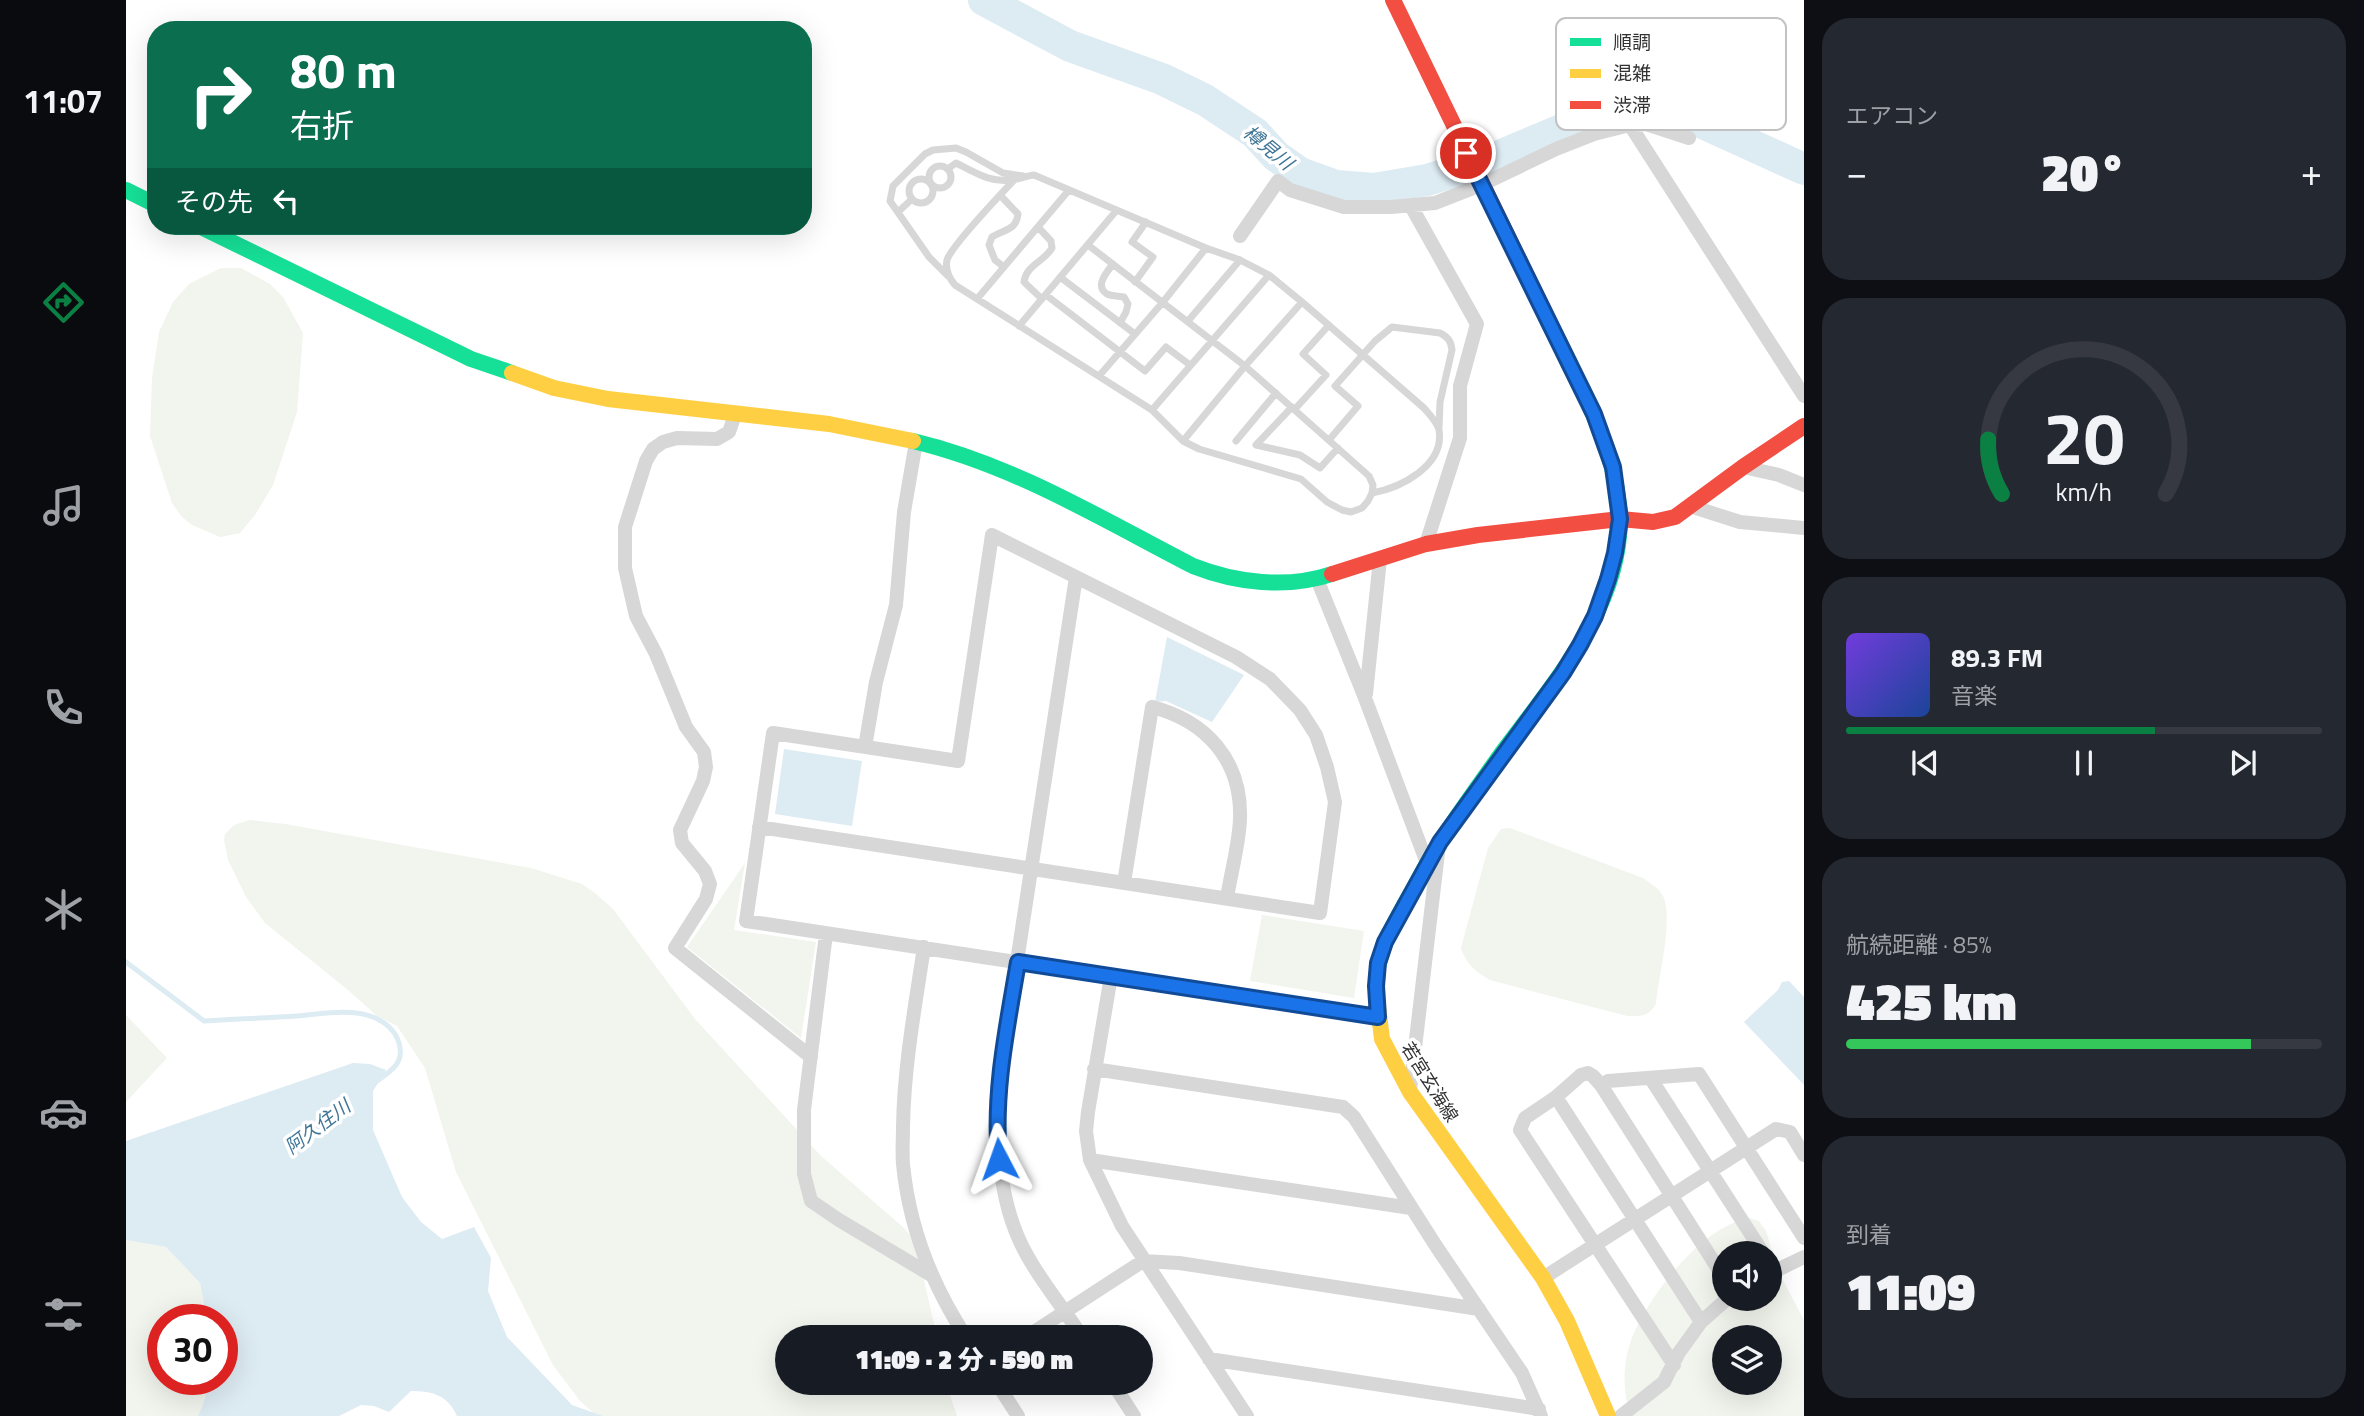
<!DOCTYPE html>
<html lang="ja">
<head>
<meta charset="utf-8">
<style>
	body { margin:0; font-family:"Titillium Web","Noto Sans JP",sans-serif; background:#242831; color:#f1f3f6; height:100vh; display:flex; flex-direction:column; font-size:26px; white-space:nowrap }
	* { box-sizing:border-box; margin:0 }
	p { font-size:23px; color:#9ea1a6 }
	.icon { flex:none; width:38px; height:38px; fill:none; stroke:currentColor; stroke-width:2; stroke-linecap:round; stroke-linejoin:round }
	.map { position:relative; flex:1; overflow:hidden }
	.details { display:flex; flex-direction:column; gap:18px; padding:18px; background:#0d0f14; width:560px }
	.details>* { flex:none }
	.guide { position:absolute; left:21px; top:21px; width:665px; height:214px; border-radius:28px; box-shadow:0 7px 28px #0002; background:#0b6e4f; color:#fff; overflow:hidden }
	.fabs { position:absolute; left:1586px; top:1241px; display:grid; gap:14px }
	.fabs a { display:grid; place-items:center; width:70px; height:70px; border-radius:50%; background:#171b24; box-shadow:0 7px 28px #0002; font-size:35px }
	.speed { position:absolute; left:21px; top:1304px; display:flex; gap:14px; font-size:35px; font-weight:700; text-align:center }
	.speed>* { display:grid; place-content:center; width:91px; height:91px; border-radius:50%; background:#171b24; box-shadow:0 7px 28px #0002; line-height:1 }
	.speed .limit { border:10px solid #d22; background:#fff; color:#111 }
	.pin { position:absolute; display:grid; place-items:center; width:60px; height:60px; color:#fff; margin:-30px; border:4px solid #fff; border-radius:50%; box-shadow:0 2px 7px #0007 }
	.me { position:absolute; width:77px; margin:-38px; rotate:356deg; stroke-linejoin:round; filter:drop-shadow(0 0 5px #0008) }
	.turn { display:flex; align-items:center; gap:24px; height:147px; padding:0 28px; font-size:32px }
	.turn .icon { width:91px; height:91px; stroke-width:2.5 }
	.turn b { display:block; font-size:49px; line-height:60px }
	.then { display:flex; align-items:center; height:66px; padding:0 28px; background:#0003; gap:14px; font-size:26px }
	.big { font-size:52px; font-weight:800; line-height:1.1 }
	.details .tile { flex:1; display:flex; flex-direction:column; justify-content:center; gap:10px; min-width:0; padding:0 24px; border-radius:28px; background:#242831 }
	.details .dial { align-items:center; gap:0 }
	.dial svg { height:182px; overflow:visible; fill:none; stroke:#363941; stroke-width:7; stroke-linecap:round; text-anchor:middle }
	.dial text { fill:#f1f3f6; stroke:none }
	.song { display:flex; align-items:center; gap:21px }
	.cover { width:84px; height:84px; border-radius:10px; background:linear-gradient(135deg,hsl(260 70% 55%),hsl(220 70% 35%)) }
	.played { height:7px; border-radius:4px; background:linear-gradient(90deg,#0b8043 65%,#363941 65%) }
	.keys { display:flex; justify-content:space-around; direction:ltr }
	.heat { display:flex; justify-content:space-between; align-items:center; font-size:38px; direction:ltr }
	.charge { height:10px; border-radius:5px; background:linear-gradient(90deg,#34c759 85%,#363941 0) }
	.trip { position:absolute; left:649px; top:1325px; width:378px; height:70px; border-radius:35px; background:#171b24; box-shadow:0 7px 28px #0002; font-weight:800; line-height:70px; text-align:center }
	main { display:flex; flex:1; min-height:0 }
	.tabs { display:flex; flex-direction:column; width:126px; justify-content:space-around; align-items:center; background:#090b0e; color:#9ea1a6 }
	.tabs .icon { width:49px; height:49px }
	.tabs .current { color:#0b8043 }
	.tabs b { font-size:32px; color:#f1f3f6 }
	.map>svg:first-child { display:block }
</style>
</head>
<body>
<main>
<nav class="tabs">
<b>11:07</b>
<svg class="icon current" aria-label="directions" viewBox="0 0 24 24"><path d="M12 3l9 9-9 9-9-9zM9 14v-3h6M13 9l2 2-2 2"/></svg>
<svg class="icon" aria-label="music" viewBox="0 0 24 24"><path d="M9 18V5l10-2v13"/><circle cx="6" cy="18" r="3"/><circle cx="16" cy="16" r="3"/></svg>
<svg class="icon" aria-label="phone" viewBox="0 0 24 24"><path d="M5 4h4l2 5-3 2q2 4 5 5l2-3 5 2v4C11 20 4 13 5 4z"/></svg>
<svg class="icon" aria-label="climate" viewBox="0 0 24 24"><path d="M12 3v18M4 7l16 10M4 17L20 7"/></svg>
<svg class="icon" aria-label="car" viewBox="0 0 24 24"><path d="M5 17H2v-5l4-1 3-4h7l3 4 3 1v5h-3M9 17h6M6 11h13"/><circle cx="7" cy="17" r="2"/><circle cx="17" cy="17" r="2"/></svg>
<svg class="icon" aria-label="filters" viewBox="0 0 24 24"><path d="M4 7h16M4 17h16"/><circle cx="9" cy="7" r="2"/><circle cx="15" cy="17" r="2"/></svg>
</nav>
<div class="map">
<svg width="1678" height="1416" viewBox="0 0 1678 1416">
	<rect width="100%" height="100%" fill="#fff"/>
	<path fill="#f1f5ed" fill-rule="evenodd" d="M95 268H115L144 284 157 297 177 333 171 412 147 485 129 515 114 533 94 537 66 525 56 517 46 503 24 436 26 378 33 332 47 302 63 284Z
		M124 820 159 824 405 868 456 884 469 893 487 909 569 1019 695 1156 777 1227 789 1241 811 1337H662V1382L820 1383 831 1416H471L454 1401 427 1365 330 1172 299 1068 271 1026 251 1016 222 990 139 923 120 897 102 860 98 840 99 834 108 825Z
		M1384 828 1517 878C1525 884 1533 888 1537 896 1548 919 1532 977 1530 1004 1522 1017 1515 1016 1501 1016L1364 980C1350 972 1340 964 1335 948L1362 848 1375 829Z
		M619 863 608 930 690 942 675 1038 561 947Z
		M1136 915 1238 931 1228 998 1124 981Z
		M0 1015 41 1058 0 1102Z
		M1624 1218 1633 1221 1640 1231 1652 1271 1678 1320V1416H1504C1498 1393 1496 1371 1503 1347 1516 1303 1575 1225 1624 1218ZM1598 1253H1643V1298H1598ZM1598 1337H1643V1382H1598Z
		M0 1240 40 1247 58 1266 74 1283 78 1303 76 1319 37 1320V1379H79C83 1392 77 1404 72 1416H0Z"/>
	<path fill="#ddebf3" d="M1041 637 1118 675 1086 722 1040 701 1029 702Z
		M658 749 736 761 726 826 649 814Z
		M1663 981 1678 997V1085L1618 1022 1652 990 1656 982Z
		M227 1063 244 1064 260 1070 247 1091V1130L276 1197 295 1222 316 1239 348 1227 365 1258 362 1291 381 1337 446 1405 477 1416H331C322 1395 306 1391 285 1391L263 1412 248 1406 235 1405 213 1416H72C77 1404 83 1392 79 1379H96V1320L76 1319 78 1303 74 1283 58 1266 40 1247 0 1240V1141Z"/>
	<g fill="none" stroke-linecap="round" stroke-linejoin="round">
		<path stroke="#ddebf3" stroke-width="5" d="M0 962 78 1021C109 1019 140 1018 171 1016 195 1014 224 1008 247 1017 259 1022 269 1030 273 1043 279 1063 265 1071 251 1081"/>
		<path stroke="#ddebf3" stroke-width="32" d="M858 0 944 46 1036 79 1079 100 1129 133 1150 156 1174 173 1210 186 1248 189 1301 180 1359 162 1488 108H1537L1568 119 1678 169"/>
		<path stroke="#d7d7d7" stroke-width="7" d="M803 177a11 11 0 1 1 22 0a11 11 0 1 1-22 0Z
			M823 168 830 163C849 172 864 183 885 180 893 179 900 176 908 175L1080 248 1114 260 1143 275 1176 302 1119 366 1243 476 1247 485 1246 493 1242 501 1236 508 1225 512 1216 510 1201 502 1175 479 1073 449 1057 441 1026 410 829 285C823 278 819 270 821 260 825 246 875 194 888 180
			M783 191a12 12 0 1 1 24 0a12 12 0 1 1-24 0Z
			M874 195 892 214C890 231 878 229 866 237L863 245 869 260 878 267
			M772 212 786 199
			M912 227 925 241 926 248C918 262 900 265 898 282L916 299
			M962 245 1119 366 1057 441
			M987 264C981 272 968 286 981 294 985 296 993 296 998 297L1002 304 1000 312 994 323
			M822 276 803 257 764 201 767 186 799 154 807 150 830 148 840 152 877 173 897 176
			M934 277 1009 334
			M1009 282 1027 257 1006 242 1020 222
			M920 295 1019 371 1040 347 1064 365
			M851 299 943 190
			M1176 302 1298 408C1303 414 1311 422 1313 430 1319 466 1274 488 1246 493
			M1062 321 1114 260
			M893 326 990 211
			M973 376 1037 302 1080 248
			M1166 407 1130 445 1174 455 1194 468 1212 448
			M1169 409 1200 375 1177 354 1203 325
			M1026 410 1143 275
			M1203 440 1232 406 1209 386 1249 341 1266 327 1314 333C1322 337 1325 341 1326 350L1314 402 1313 428
			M1110 441 1150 393"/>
		<path stroke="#d7d7d7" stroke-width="14" d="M1504 125 1678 396
			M1285 206 1351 324 1334 386V438L1300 544
			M1114 236 1152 181 1164 190 1218 207H1265L1309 203 1355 185 1430 149 1468 134 1504 125 1520 124 1563 138
			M609 415 603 432 591 439 551 438 537 442 527 449 520 461 499 527V568L510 616 530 654 560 727 578 752 580 767 577 781 554 830 556 843 579 871 584 884 580 899 549 948 685 1057
			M1617 467 1653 475 1678 485
			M1564 506 1614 522 1678 528
			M950 577 874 1072C871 1135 869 1200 902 1257 917 1284 939 1310 956 1337
			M1191 579 1239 698 1301 863
			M1240 694 1254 559
			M739 747 750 682 770 605 778 512 790 442
			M633 827 1194 913 1209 802 1201 767 1190 735 1174 710 1144 679 1110 657 866 535 832 761 647 733 620 921 1252 1017
			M998 883 1026 707C1080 721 1116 760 1114 819 1113 845 1105 872 1101 898
			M700 934 678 1110V1174L685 1201 713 1220 805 1275
			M798 947C789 1007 778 1066 777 1127 777 1139 776 1152 777 1164 783 1226 806 1285 840 1337
			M985 976 962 1112 960 1131 964 1160 996 1226 1121 1416
			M968 1069 1217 1107 1228 1117 1310 1246 1396 1373 1415 1416
			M1525 1079 1637 1253
			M1475 1085 1467 1076 1462 1073 1455 1075 1430 1097 1399 1118 1394 1130 1548 1365
			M1284 1090 1312 853
			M1430 1097 1575 1322
			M964 1160 1285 1208
			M1643 1274 1678 1257
			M1417 1278 1650 1129 1664 1132 1678 1155
			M1598 1278 1475 1085 1482 1081 1573 1074 1678 1238
			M900 1337 1017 1261 1053 1263 1353 1309
			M1083 1359 1413 1409
			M870 1382 892 1416
			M986 1382 1008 1416
			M1495 1416 1538 1382 1552 1354 1575 1322 1602 1298"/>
		<path stroke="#16e098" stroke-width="16" d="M0 190 30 205
			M73 226 345 359 386 373
			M787 441C888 465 976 519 1067 566 1110 583 1161 589 1206 574
			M1250 990C1249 950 1272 917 1291 882 1314 838 1346 795 1375 754 1427 684 1502 600 1493 506 1488 450 1460 398 1436 348"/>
		<path stroke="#ffcf43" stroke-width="16" d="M386 373 428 388 482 399 703 424 787 441
			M1250 990 1256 1039 1284 1092 1417 1278 1441 1321 1482 1416"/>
		<path stroke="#f24e42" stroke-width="16" d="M1267 0 1436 348
			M1206 574 1300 544 1352 535 1494 519 1527 522 1549 517 1617 467 1678 426"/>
	</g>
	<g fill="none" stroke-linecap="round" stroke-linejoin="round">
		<defs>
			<path id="route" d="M873 1159C867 1093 881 1027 892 962L1252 1017 1250 986 1252 963 1259 942 1314 842 1437 673 1454 645 1469 616 1482 579 1489 553 1494 519 1487 467 1468 414 1340 153"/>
		</defs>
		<use href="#route" stroke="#114b97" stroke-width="18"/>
		<use href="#route" stroke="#1a73e8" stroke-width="12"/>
	</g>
	<g text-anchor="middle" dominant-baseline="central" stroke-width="7" stroke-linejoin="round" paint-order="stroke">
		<g font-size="18" fill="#333" stroke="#fff">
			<text transform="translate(1304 1082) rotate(58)">若宮玄海線</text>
		</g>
		<g font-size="19" font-style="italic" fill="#3f7597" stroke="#fff">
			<text transform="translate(1143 147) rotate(40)">樽見川</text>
			<text transform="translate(191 1126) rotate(-37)">阿久住川</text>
		</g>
	</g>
	<rect x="1430" y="18" width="230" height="112" rx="10" fill="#fff" stroke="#c2c2c2" stroke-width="2"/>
	<rect x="1444" y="38" width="31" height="8" fill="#16e098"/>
	<rect x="1444" y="69" width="31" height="9" fill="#ffcf43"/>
	<rect x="1444" y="101" width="31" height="8" fill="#f24e42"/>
	<g font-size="19" fill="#333">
		<text x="1487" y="49">順調</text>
		<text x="1487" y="80">混雑</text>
		<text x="1487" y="112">渋滞</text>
	</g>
</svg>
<div class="fabs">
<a><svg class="icon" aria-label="sound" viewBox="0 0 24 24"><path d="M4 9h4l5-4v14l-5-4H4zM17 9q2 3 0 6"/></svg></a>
<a><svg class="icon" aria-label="layers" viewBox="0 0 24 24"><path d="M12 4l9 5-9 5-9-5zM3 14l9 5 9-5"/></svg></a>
</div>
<div class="speed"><div class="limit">30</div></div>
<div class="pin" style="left:1340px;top:153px;background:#d93025"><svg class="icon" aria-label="arrive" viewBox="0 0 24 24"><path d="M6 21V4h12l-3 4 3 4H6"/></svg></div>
<svg class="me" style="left:873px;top:1159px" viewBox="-20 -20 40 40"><path d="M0-17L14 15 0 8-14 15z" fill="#1a73e8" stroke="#fff" stroke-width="4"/></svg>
<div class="trip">11:09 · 2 分 · 590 m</div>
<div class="guide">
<div class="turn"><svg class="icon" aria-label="right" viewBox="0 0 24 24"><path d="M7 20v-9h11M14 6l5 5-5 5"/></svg><div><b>80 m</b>右折</div></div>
<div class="then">その先<svg class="icon" aria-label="left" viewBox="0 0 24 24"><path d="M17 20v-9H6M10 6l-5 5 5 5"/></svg></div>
</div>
</div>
<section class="details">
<div class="tile"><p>エアコン</p>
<div class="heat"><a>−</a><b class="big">20°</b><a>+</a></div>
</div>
<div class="tile dial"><svg viewBox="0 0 100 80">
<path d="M14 69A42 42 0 1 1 86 69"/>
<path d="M14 69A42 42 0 0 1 8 45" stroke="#0b8043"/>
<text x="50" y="56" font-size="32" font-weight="700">20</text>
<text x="50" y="72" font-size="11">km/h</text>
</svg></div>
<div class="tile">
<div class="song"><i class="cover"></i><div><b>89.3 FM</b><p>音楽</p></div></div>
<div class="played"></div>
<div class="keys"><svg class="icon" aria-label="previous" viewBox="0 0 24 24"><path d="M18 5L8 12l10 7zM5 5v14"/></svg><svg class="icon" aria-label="pause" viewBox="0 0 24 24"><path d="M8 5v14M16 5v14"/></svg><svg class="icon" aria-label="next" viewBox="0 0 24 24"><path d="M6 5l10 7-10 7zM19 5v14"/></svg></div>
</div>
<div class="tile"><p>航続距離 · 85%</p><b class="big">425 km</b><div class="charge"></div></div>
<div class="tile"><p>到着</p><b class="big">11:09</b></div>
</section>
</main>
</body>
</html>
